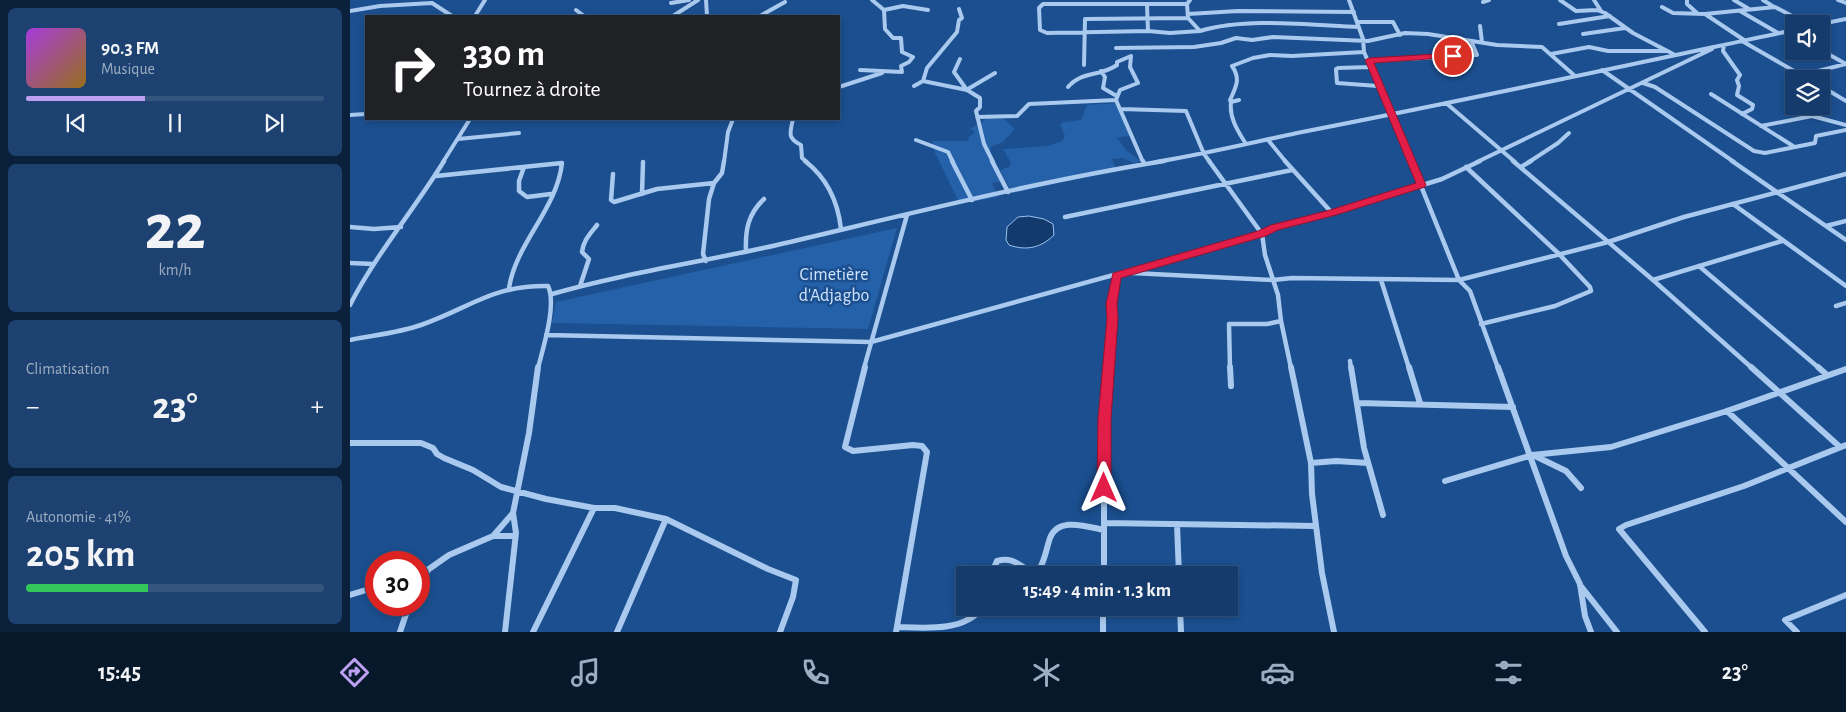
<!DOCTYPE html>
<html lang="fr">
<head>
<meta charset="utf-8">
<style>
	body { margin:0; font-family:"Alegreya Sans",sans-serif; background:#1d4271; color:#f1f3f6; height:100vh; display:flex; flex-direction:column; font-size:19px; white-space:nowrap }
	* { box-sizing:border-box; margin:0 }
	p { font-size:16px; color:#9dadc1 }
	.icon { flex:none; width:28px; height:28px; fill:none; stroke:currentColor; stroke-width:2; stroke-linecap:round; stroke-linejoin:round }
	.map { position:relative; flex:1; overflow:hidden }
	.drawer { display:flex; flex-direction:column; gap:8px; padding:8px; background:#0b203b; width:350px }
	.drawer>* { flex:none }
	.guide { position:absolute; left:15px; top:15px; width:475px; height:105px; border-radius:0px; box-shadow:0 2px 8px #0003,0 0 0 1px #33557e; background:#202124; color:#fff; overflow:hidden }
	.tools { position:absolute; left:1435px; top:15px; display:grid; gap:10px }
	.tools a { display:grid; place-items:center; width:45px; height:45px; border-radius:0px; background:#143b6b; box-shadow:0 2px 8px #0003,0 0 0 1px #33557e; font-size:25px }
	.speed { position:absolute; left:15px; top:551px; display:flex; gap:10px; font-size:25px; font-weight:700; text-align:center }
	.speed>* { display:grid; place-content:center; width:65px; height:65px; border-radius:50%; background:#143b6b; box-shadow:0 2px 8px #0003,0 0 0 1px #33557e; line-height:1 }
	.speed .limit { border:8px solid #d22; background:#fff; color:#111 }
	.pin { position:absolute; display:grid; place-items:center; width:42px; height:42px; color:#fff; margin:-21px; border:2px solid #fff; border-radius:50%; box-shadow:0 1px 5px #0007 }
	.me { position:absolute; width:55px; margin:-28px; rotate:0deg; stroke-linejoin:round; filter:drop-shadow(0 0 4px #0008) }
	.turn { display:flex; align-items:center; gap:18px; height:105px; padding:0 15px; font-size:22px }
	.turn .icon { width:65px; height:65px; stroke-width:2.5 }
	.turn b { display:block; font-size:35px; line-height:42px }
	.big { font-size:38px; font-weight:700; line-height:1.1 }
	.drawer .widget { flex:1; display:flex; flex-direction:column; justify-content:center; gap:8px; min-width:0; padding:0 18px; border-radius:8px; background:#1d4271 }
	.drawer .dial { align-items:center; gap:0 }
	.dial b { font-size:65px; line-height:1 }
	.song { display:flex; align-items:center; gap:15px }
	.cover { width:60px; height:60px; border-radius:8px; background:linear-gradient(135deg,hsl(280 70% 55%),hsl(40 70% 35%)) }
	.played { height:5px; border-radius:2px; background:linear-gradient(90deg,#bca0f2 40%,#33557e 40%) }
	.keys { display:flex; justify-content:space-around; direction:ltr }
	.heat { display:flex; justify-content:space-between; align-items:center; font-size:28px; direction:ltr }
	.charge { height:8px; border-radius:4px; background:linear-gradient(90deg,#34c759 41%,#33557e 0) }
	.trip { position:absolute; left:606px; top:566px; width:282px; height:50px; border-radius:0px; background:#143b6b; box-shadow:0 2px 8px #0003,0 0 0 1px #33557e; font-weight:700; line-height:50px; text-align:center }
	.tabs { display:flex; height:80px; justify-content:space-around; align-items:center; background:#08182b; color:#9dadc1 }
	.tabs .icon { width:35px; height:35px }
	.tabs .active { color:#bca0f2 }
	.tabs b { font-size:22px; color:#f1f3f6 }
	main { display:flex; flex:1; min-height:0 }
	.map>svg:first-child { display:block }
</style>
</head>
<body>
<main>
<section class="drawer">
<div class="widget">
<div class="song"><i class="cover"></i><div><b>90.3 FM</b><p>Musique</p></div></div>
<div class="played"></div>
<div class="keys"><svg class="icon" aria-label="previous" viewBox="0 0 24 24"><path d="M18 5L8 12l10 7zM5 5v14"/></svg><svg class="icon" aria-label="pause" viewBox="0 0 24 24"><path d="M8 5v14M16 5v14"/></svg><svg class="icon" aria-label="next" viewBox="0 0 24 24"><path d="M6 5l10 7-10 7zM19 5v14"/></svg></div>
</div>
<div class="widget dial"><b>22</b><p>km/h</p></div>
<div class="widget"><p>Climatisation</p>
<div class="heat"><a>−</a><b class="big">23°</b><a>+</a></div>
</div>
<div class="widget"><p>Autonomie · 41%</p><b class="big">205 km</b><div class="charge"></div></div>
</section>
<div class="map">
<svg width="1496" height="632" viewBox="0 0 1496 632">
	<rect width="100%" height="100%" fill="#1b4f8f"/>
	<path fill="#2461a8" d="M767 103 782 135 767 138 777 151 791 161 783 163 773 158 762 159 766 170 664 193 661 191 650 170 659 167 661 163 653 149 698 146 712 141 715 136 710 125 714 122 731 120 737 105Z
		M638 118 654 119 665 129 653 142 641 147 640 157 652 182 642 183 648 197 610 204 585 153 582 141H619L618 138 625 132 620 129Z
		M547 228 518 329 202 323 206 302Z"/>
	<path fill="#123a6d" stroke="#9cc4f0" d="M679 216 694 219 703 224 704 235C691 248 676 251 659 245L656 240 657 227 668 217Z"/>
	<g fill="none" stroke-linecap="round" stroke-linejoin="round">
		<path stroke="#a9c9ee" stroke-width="4" d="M356 0 357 16
			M999 0 1013 39 1014 52 1062 162
			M1210 0 1226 11 1247 10 1255 13 1283 33 1325 55
			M1244 0 1251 11
			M1384 0 1399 9
			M1413 0 1424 7
			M1488 0 1496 3
			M1337 1V4L1347 13
			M1133 2 1139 0
			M321 3 339 0
			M693 4 689 8 690 30 697 33 798 31 797 5
			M693 4H837
			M1312 7 1323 13 1355 14
			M609 9 612 18 609 20 607 32 577 68 573 81 617 90 630 98V107L626 111 634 144 643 162
			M226 10 234 16
			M534 10 553 6 578 10
			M0 11 30 6 82 3 102 16
			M1390 11 1428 33
			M838 14 888 11 1004 12
			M125 16 135 0
			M323 16 348 0
			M410 16 435 2
			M838 18 850 31C895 17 961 25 1009 27
			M1007 22H1043L1050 35
			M1209 24 1260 16
			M1471 24 1496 19
			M1130 26 1132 42
			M798 31 820 33 850 31
			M1233 34 1275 28
			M1394 40 1355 14 1425 7 1457 24
			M1392 41 1458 79
			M1374 45 1373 51 1390 75 1387 80 1389 86 1387 95 1403 105 1402 109 1392 114
			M766 48 844 47 871 43 886 38 902 40 923 37 1018 41 1055 33 1078 34 1147 45 1192 47 1225 76
			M1471 50 1496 64
			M1201 54 1239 47 1258 51H1316
			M610 59 604 72 617 90
			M1019 61 1127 55 1121 41
			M734 65 735 19 838 18 837 4 840 0
			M1021 67 988 68 986 69 987 83 1028 86
			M510 70 552 72 551 66 559 62 563 57 552 52 551 38H543L535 29 534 10 522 0
			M1252 70 1384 162
			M751 71 755 77 753 88 765 95
			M1452 75 1496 64
			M1293 83 1305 87 1404 151 1415 153 1465 143 1466 136 1496 130
			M564 86 573 81
			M1471 86 1496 101
			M489 87 532 73
			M718 87C733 70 750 77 767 65V62L781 56 780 67 788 83 770 90 766 100
			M618 89 645 73
			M1361 94 1443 146
			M889 100 881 102C879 118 888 131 896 144
			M881 102 880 100C886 87 891 79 882 66L903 58 920 55 942 56 1014 52
			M1096 103 1165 162
			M771 109 836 111 854 154 860 162
			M0 115 16 114
			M627 117 667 116 679 104 766 100 793 162
			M443 119C440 133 437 138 451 145L452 158 457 162
			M1411 126 1462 116 1496 125
			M108 139 169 133
			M566 140 598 152 603 162
			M918 140 936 162
			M93 162 120 119
			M374 162 378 132 383 119
			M806 162C854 154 900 143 947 133 1113 101 1279 65 1444 30
			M1127 162 1362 49
			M1179 162 1208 143 1219 133"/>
		<path stroke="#a9c9ee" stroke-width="4.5" d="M455 161C477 178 488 202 491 229
			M602 161 622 200
			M642 161 658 192
			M793 161 794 164
			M859 161 912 234 915 255 928 295 931 321 941 368
			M935 161 982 213
			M1061 161 1109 280 1120 291 1148 368
			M1163 161 1303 280 1402 368
			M1382 161 1496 240
			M174 167 169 181V191L177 197 201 194
			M1116 167 1209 254 1240 287 1241 291 1205 306 1131 324
			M1171 167 1181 161
			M263 174 261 200 264 202 307 189 364 183
			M86 176 212 163C207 209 166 243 159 288
			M292 194 293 162
			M1383 204 1496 286
			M715 217 942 170
			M1476 226 1496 221
			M0 227 24 229 51 227
			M396 252C395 230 398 214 414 199
			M356 261 353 254 359 199 364 183 372 173 374 161
			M0 263 23 264
			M1349 266 1469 368
			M782 273 923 280 942 278 1109 280 1258 242 1334 217 1496 174
			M1031 280 1059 368
			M1303 280 1432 241
			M230 286 239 259 232 252C233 241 240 234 247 225
			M202 294C275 273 352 262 427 245 555 215 684 182 814 161
			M0 305C26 254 64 210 94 161
			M1486 306 1496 303
			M196 335 521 342 912 234 924 228 982 213 1092 179 1130 161
			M0 340C24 335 48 333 71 325 120 308 142 285 198 286 207 305 193 348 188 368
			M1000 361 1001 368
			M514 368 557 215
			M758 368 762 304 766 275
			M880 368 879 324H917L931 321"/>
		<path stroke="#a9c9ee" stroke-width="6" d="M515 367 495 447 503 451 563 445 572 446 577 452 546 632
			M880 367 881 386
			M941 367 961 463 962 494 972 573 984 632
			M1001 367 1014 448 1033 515
			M1059 367 1070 403
			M1148 367 1216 556 1230 584 1235 616 1241 632
			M1401 367 1490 447
			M1468 367 1477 375
			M1008 403 1163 407
			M1377 411 1496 522
			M0 443H71L83 448 87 454 94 458 123 470 151 487 196 499 244 508H265L316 519 418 569 446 580 443 597 430 632
			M1183 455 1216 471 1231 488
			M961 463 986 461 1018 463
			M1095 481 1182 455 1261 447 1377 411 1496 369
			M754 523 966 526
			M827 524 829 575
			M143 536 163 513
			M69 572 79 569 99 555 143 536H165
			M641 575 647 561C663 557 667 564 680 571L690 568C695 559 696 551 699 541 706 516 735 526 754 530
			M754 575V419L758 367
			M69 582 79 569
			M1230 585 1267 632
			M0 595 26 587
			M753 608V632
			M830 608 831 632
			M547 627C575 628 614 632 632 608
			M50 632 59 605
			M155 632 166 533 163 513 179 433 188 367
			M183 632 244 508
			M267 632 316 519
			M1355 632 1269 529 1276 525 1394 486 1496 445
			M1447 632 1435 620 1496 595"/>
	</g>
	<path fill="#e11d48" stroke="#92132f" d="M1103 53 1106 54V57L1024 63 1076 185 1075 187 986 215 928 230 916 236 771 278 767 304 768 318 761 419V488L759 492 754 494 749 492 747 488 748 419 757 318 756 304 763 273 908 231 921 225 980 210 1066 183 1015 60 1019 58Z"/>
	<g text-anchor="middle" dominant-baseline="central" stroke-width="5" stroke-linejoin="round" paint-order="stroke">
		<g font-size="18" fill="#cfe3fa" stroke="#1b4f8f">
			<text x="484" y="275">Cimetière<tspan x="484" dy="21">d'Adjagbo</tspan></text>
		</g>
	</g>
</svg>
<div class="tools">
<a><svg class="icon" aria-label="sound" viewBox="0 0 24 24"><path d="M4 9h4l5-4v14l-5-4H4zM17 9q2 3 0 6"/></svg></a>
<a><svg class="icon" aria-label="layers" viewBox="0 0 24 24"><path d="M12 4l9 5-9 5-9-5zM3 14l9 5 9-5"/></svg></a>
</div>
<div class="speed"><div class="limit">30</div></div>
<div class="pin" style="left:1103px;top:56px;background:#d93025"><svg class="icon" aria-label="arrive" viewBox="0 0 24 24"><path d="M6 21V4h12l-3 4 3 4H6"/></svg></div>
<svg class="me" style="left:754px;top:488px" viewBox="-20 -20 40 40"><path d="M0-17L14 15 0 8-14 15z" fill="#e11d48" stroke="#fff" stroke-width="4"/></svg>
<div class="trip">15:49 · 4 min · 1.3 km</div>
<div class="guide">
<div class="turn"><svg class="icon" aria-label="right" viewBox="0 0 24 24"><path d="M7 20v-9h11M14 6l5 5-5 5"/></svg><div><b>330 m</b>Tournez à droite</div></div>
</div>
</div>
</main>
<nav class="tabs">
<b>15:45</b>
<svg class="icon active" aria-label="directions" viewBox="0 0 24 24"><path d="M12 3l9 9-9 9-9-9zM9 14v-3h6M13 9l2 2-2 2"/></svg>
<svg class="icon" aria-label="music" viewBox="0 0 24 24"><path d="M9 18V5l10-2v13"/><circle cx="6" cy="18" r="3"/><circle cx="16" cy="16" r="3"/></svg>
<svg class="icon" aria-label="phone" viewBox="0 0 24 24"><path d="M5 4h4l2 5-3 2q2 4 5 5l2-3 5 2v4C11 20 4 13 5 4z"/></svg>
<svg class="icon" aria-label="climate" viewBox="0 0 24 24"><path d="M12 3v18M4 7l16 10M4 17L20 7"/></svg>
<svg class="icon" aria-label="car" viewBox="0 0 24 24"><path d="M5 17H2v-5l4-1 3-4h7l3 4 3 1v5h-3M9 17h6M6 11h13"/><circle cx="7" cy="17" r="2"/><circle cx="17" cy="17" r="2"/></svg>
<svg class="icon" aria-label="filters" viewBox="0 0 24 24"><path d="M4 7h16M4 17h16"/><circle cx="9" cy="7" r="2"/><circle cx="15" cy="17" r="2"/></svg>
<b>23°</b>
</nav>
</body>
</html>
